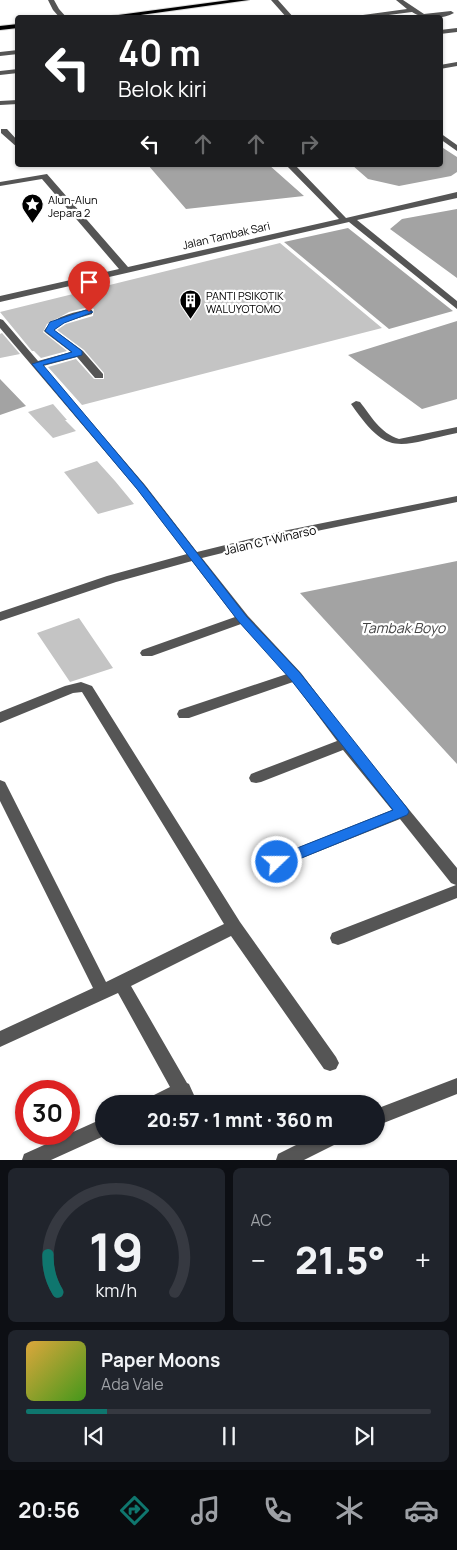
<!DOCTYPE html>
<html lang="id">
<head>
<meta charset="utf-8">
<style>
	body { margin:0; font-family:Manrope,sans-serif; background:#20242c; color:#f1f3f6; height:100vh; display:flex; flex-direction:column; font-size:19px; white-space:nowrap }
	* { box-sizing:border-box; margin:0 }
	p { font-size:16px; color:#9ea1a6 }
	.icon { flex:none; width:28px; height:28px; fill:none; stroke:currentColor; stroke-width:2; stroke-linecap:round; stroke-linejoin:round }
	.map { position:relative; height:1160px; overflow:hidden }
	.panel { display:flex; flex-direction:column; gap:8px; padding:8px; background:#0d0f14; flex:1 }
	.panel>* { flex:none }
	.banner { position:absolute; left:15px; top:15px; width:428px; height:152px; border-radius:5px; box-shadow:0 1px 4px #0004; background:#202124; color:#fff; overflow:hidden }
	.speed { position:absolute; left:15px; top:1080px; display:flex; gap:10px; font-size:25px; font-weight:700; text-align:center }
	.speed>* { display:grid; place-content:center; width:65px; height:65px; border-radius:50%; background:#171b24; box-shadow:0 1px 4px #0004; line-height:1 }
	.speed .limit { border:8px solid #d22; background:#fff; color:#111 }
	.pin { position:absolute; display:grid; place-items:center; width:42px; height:42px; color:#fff; margin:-51px -21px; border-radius:50% 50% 50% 0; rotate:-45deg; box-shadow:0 0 5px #0007 }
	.pin .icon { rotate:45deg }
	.me { position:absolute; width:55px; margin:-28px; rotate:68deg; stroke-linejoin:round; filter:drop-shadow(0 0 4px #0008) }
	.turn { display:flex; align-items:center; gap:18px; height:105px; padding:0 20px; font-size:22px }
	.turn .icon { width:65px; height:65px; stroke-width:2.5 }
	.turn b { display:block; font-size:35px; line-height:42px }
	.lanes { display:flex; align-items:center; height:48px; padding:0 20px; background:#0003; justify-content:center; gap:25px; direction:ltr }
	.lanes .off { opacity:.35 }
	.big { font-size:38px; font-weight:800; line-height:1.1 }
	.panel .card { flex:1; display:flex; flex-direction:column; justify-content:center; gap:8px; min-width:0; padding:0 18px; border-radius:8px; background:#20242c }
	.panel .dial { align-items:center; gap:0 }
	.dial svg { height:130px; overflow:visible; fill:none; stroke:#363941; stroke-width:7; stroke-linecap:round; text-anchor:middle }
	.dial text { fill:#f1f3f6; stroke:none }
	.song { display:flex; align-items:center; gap:15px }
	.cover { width:60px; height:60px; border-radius:8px; background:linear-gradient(135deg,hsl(40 70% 55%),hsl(100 70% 35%)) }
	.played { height:5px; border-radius:2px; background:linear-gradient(90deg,#0f766e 20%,#363941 20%) }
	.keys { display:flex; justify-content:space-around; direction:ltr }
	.heat { display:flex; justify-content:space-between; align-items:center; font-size:28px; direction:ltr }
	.panel .tiles { flex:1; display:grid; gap:8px; grid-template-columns:1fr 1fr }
	.card:last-child { grid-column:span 2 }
	.trip { position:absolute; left:95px; top:1095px; width:290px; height:50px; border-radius:25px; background:#171b24; box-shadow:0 1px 4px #0004; font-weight:800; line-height:50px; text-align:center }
	.menu { display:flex; height:80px; justify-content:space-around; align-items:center; background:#090b0e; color:#9ea1a6 }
	.menu .icon { width:35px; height:35px }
	.menu .active { color:#0f766e }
	.menu b { font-size:22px; color:#f1f3f6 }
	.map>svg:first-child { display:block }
</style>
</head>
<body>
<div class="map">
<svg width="457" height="1160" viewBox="0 0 457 1160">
	<rect width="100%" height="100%" fill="#fff"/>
	<path fill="#a3a3a3" d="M440 146 457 157V172L451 176 399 186 368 179 352 165H440Z
		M148 165H269L304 196 186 209Z
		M457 209V278L390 229 402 219Z
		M348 228 453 311 389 329 284 242Z
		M457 321V399L422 409 348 355Z
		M0 379 26 406 0 415Z
		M457 561V764L300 593Z"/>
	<path fill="#c4c4c4" d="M280 243 382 328 82 405 48 367 76 359 94 379H104V373L84 350 57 330 66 324 93 316 94 309 89 307 69 312 47 324 43 332 67 351 41 358 34 351H32L0 312Z
		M2 333 20 354 0 358V334Z
		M53 404 67 420H65L76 431 53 438 28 412Z
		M97 461 115 481 134 504 98 514 64 472Z
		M79 618 113 668 70 682 37 633Z"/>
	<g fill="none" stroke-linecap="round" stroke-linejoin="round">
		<defs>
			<path id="major" d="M230 0H249L119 18H96Z
				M18 24V28L0 30V26Z"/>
		</defs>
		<use href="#major" stroke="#dbdbdb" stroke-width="2"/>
		<path fill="#555" fill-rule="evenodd" d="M48 0H54L59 9 67 18H60L53 10Z
			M271 0H278L294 18H287Z
			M396 0H403L424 14 451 11 454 13C443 20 422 19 412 12L365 18H341L407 9Z
			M457 28V32L440 34V30Z
			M18 50V54L0 56V52Z
			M457 62V66L440 69V65Z
			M18 69V73L0 75V71Z
			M18 100V104L0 105V101Z
			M1 129H7L18 141V148L1 133Z
			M440 133 457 145V151L440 139Z
			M286 165H295L346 218 457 192V198L357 220 457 301V309L349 222 0 302V296L119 269 42 179 0 186V182L47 174 128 267 339 219Z
			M89 309 92 310V314L65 322 54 330 83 351 103 374V378H95L77 357 43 366 145 485 197 552 283 531 457 496V502L283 538 202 558 248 616 301 673 351 739 457 868V898L344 943 338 945 332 943 330 938 332 933 456 885 451 883 400 819 282 866 277 868 272 866 269 862 272 858 392 810 343 750 261 782 256 783 251 782 249 778 251 774 337 741 293 682 189 718H179L177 714 179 710 287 674 241 624 152 656H142L140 653 142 650 235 617 192 561 116 582 0 621V612L107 576 187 554 137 489 0 328V319L3 320 38 361 71 352 46 333 44 331C54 316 72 313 89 309Z
			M356 401 360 402C371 416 380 433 399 439L457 427V433C398 445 389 459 351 404Z
			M81 682 92 686 240 922 336 1057 339 1063 336 1069 330 1071 324 1069 231 936 131 986 187 1083 189 1084 198 1104H179L178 1101 173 1104H145L148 1098 170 1087 118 993 0 1047V1031L93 988 0 801V780L5 782 7 786 106 982 224 924 82 692 73 693 0 723V712L65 686Z
			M457 1078V1094L376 1126V1109Z
			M250 1095 256 1097 259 1104H238L241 1098Z
			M104 1118V1136L51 1160H22L24 1154Z
			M314 1136H342L340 1142 304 1160H276L278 1154Z"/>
		<use href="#major" fill="#000" fill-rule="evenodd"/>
	</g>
	<path fill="#1a73e8" stroke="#114b97" d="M86 310 93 312 64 323 54 330 82 351V355L43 365 144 485 247 617 300 673 407 808 409 812 407 815 282 866H272L270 862 272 858 393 810 291 680 239 622 137 489 32 364 72 352 45 331 50 322Z"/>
	<defs>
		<symbol id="sight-pin" viewBox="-11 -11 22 30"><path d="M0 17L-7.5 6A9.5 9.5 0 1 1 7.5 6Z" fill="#000" stroke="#fff"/><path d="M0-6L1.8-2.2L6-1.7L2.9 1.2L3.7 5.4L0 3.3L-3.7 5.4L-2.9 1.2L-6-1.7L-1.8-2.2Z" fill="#fff"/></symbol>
		<symbol id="building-pin" viewBox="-11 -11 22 30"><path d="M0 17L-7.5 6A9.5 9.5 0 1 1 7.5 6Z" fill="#000" stroke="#fff"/><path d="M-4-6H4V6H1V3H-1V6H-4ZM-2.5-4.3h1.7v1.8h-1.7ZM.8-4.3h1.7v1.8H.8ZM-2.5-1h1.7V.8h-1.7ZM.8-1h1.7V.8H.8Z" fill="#fff"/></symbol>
	</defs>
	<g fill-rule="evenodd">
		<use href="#sight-pin" x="20" y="192" width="25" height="34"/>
		<use href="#building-pin" x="178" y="288" width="25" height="34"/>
	</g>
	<g text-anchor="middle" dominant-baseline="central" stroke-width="4.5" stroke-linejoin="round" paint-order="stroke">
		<g font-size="11" fill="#000" stroke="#fff" text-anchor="start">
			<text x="48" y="199">Alun-Alun<tspan x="48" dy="13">Jepara 2</tspan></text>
			<text x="206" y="295">PANTI PSIKOTIK<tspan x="206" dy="13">WALUYOTOMO</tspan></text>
		</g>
		<g font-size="11" fill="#000" stroke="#fff">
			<text transform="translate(226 235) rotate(-13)">Jalan Tambak Sari</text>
		</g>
		<g font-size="12" fill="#000" stroke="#fff">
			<text transform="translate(270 540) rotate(-13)">Jalan CT Winarso</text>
		</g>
		<g font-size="14" font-style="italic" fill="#444" stroke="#fff">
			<text x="403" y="627">Tambak Boyo</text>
		</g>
	</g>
</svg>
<div class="speed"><div class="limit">30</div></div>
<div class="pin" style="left:89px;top:312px;background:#d93025"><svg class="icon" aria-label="arrive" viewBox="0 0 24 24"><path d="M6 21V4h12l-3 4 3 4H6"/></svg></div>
<svg class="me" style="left:277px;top:862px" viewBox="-20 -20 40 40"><circle r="17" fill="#1a73e8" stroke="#fff" stroke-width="3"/><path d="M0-11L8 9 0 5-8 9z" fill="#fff"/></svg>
<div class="trip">20:57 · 1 mnt · 360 m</div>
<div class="banner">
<div class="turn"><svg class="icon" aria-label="left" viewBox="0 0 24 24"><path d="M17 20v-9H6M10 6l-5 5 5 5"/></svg><div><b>40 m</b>Belok kiri</div></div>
<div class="lanes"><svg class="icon" aria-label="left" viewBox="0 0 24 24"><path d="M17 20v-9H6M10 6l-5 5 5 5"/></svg><svg class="icon off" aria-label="ahead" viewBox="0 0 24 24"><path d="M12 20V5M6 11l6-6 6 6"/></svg><svg class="icon off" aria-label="ahead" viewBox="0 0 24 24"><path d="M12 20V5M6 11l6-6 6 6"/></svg><svg class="icon off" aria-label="right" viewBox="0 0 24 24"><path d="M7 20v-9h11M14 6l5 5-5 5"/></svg></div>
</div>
</div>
<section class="panel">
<div class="tiles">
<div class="card dial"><svg viewBox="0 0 100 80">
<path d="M14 69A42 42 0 1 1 86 69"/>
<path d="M14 69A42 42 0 0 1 8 46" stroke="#0f766e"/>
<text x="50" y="56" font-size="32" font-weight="700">19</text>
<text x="50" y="72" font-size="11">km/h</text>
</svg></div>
<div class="card"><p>AC</p>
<div class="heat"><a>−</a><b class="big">21.5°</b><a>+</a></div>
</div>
<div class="card">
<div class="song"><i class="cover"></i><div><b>Paper Moons</b><p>Ada Vale</p></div></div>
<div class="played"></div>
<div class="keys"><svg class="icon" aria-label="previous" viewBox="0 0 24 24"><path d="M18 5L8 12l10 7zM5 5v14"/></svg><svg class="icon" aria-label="pause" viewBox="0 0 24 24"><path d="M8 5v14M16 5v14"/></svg><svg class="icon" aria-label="next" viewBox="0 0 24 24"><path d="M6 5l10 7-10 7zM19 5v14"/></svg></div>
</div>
</div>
</section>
<nav class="menu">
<b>20:56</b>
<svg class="icon active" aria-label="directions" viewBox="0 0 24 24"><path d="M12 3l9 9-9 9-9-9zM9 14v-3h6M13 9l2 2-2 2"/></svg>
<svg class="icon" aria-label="music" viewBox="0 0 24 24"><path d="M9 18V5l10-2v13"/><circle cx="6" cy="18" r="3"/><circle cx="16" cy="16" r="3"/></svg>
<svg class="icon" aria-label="phone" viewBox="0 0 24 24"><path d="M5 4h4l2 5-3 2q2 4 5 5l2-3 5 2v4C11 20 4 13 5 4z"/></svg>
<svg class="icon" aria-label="climate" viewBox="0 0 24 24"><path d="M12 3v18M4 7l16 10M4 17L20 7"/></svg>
<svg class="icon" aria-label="car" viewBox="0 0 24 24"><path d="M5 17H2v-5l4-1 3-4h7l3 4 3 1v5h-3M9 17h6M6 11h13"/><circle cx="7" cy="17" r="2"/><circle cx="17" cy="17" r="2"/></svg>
</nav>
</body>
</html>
